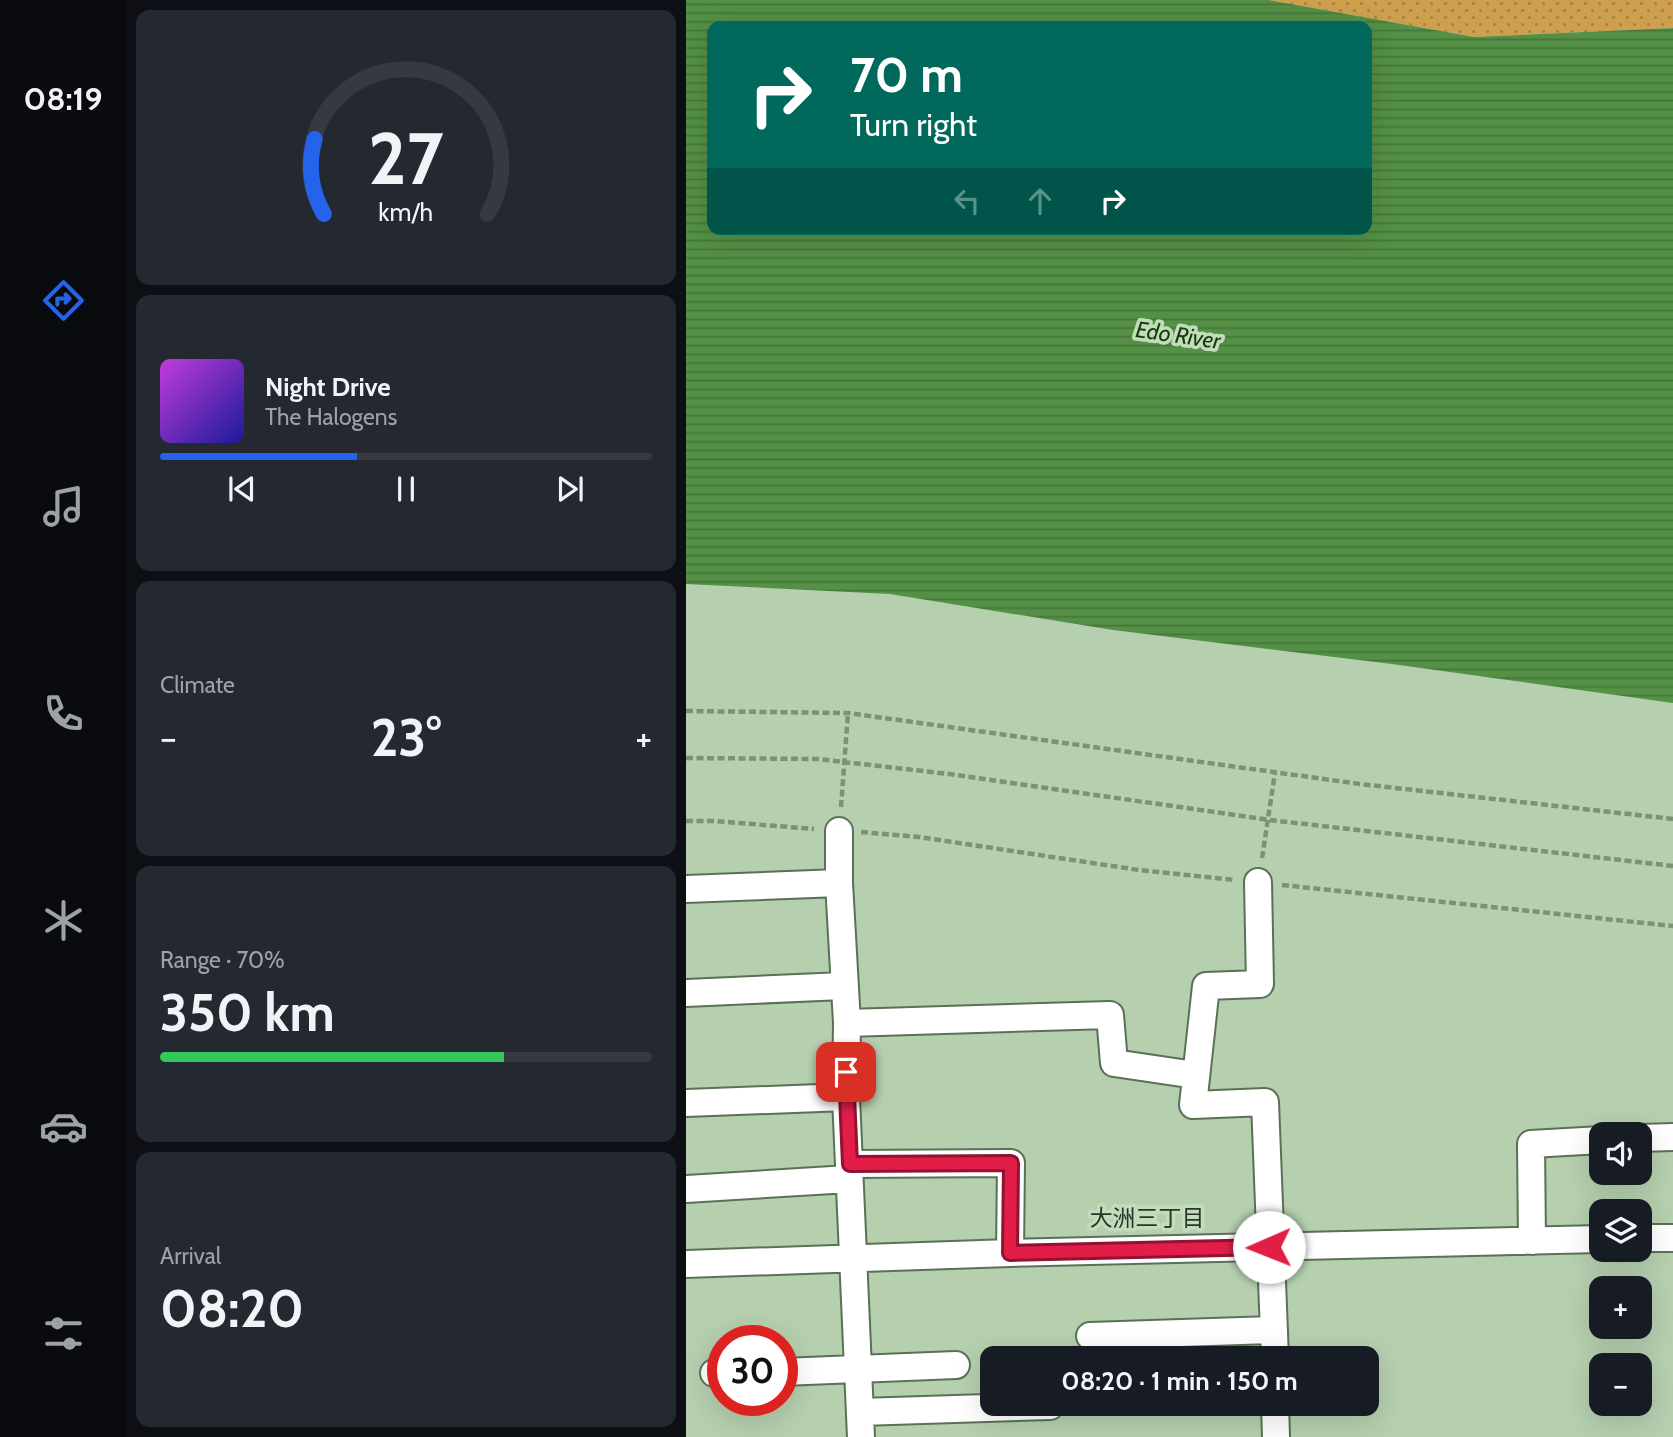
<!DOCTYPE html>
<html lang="en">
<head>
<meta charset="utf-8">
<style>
	body { margin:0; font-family:Cabin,"Noto Sans JP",sans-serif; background:#242831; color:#f1f3f6; height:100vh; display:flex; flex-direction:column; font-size:26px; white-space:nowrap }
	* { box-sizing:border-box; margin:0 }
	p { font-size:23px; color:#9ea1a6 }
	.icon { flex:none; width:38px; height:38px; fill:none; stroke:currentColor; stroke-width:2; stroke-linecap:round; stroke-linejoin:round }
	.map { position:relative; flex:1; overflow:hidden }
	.details { display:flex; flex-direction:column; gap:10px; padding:10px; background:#0d0f14; width:560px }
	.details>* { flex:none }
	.top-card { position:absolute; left:21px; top:21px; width:665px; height:214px; border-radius:14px; box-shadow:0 7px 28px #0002; background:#00695c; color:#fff; overflow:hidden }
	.tools { position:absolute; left:903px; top:1122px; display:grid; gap:14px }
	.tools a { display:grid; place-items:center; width:63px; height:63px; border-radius:14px; background:#171b24; box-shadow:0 7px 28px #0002; font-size:35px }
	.speed { position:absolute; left:21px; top:1325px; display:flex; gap:14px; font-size:35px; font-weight:700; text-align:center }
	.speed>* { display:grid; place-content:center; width:91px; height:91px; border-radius:50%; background:#171b24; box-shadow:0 7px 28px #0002; line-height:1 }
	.speed .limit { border:10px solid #d22; background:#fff; color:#111 }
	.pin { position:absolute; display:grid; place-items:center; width:60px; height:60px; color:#fff; margin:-30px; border-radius:14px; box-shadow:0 4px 10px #0006 }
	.me { position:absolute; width:77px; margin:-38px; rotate:269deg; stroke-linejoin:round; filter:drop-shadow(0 0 5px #0008) }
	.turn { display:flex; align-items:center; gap:24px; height:147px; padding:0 28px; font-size:32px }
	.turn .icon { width:91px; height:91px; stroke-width:2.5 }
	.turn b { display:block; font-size:49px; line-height:60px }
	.lanes { display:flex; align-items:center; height:66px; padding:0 28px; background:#0003; justify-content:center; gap:35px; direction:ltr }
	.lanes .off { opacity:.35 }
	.big { font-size:52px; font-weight:700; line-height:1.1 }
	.details .widget { flex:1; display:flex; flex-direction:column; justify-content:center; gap:10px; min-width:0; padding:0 24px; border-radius:14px; background:#242831 }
	.details .dial { align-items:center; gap:0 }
	.dial svg { height:182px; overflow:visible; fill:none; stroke:#363941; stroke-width:7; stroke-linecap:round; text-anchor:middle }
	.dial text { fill:#f1f3f6; stroke:none }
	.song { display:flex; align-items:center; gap:21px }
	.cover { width:84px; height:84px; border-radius:10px; background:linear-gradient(135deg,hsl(290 70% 55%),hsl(240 70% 35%)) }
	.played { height:7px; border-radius:4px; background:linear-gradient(90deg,#2563eb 40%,#363941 40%) }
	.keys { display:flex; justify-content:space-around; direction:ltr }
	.heat { display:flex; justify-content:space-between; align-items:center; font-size:38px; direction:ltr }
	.charge { height:10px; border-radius:5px; background:linear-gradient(90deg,#34c759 70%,#363941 0) }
	.trip { position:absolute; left:294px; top:1346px; width:399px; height:70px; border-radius:14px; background:#171b24; box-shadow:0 7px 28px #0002; font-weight:700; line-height:70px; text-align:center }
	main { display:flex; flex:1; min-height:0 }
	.menu { display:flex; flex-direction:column; width:126px; justify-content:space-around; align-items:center; background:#090b0e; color:#9ea1a6 }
	.menu .icon { width:49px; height:49px }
	.menu .on { color:#2563eb }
	.menu b { font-size:32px; color:#f1f3f6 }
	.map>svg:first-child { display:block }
</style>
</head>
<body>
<main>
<nav class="menu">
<b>08:19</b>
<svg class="icon on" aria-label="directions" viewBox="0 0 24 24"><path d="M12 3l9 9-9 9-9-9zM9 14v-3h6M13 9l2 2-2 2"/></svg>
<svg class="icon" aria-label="music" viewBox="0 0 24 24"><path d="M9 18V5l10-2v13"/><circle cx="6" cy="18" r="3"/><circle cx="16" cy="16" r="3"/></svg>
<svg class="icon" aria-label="phone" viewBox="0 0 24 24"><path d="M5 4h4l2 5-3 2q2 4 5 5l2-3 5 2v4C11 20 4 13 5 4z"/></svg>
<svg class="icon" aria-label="climate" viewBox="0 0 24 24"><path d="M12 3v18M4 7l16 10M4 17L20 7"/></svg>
<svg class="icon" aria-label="car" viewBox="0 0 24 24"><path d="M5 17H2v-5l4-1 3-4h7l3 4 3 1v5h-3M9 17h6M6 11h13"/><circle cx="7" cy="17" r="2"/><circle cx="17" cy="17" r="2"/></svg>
<svg class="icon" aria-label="filters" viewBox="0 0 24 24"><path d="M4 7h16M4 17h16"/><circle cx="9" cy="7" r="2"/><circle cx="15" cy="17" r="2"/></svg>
</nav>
<section class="details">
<div class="widget dial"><svg viewBox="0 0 100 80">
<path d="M14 69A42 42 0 1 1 86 69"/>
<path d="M14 69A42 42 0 0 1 10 36" stroke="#2563eb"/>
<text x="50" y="56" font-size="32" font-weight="700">27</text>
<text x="50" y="72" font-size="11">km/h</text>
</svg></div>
<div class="widget">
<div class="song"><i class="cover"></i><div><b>Night Drive</b><p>The Halogens</p></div></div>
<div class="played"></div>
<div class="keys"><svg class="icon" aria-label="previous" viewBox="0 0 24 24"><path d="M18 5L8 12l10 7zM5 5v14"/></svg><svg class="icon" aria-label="pause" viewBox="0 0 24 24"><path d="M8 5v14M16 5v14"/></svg><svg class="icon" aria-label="next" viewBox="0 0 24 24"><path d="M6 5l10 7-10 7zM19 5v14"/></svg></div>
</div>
<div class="widget"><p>Climate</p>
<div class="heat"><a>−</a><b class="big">23°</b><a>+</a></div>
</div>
<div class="widget"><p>Range · 70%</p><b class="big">350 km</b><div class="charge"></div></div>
<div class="widget"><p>Arrival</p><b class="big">08:20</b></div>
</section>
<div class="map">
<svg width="987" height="1437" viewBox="0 0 987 1437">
	<defs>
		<pattern id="park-dots" width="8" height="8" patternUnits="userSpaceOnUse" patternTransform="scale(1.75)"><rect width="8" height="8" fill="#cea04e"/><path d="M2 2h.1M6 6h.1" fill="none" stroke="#a78341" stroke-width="1.8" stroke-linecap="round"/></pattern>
		<pattern id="water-rules" width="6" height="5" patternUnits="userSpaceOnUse" patternTransform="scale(1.75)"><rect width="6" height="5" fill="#549046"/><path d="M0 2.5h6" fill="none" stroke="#46763a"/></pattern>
	</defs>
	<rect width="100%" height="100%" fill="#b5cfaf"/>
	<path fill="url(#park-dots)" d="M583 0H987V28L788 37Z"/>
	<path fill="url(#water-rules)" fill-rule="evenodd" d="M0 0H583L788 37 987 28V703L706 664 427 630 204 594 0 584ZM26 26H681V229H26Z"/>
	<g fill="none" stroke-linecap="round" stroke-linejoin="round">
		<defs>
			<path id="minor" d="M153 831V883L161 1023 160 1097 175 1437
				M572 882 574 984 520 986 507 1105 579 1102 589 1358
				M0 889 153 883
				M0 993 157 986
				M161 1023 424 1015 428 1063 509 1075
				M0 1103 160 1097
				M954 1138 987 1137
				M164 1164 325 1163 324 1253
				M0 1189 163 1179
				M954 1238H987
				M846 1241 845 1144 915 1140
				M0 1264 324 1253 915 1239
				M404 1336 588 1330
				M96 1372 270 1365
				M28 1373H37
				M589 1404 590 1437
				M174 1412 364 1406"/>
		</defs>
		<use href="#minor" stroke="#5a7155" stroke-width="30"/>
		<path stroke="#7d9078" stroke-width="4.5" stroke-dasharray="7 3.5" stroke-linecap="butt" d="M0 711 162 713 674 784 987 819
			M0 758 132 759 158 762 263 774 584 820 987 866
			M155 807 162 713
			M0 821H28L128 829
			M175 832 233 837 453 870 549 880
			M576 858 589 773
			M596 885 987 926"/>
		<use href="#minor" stroke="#fff" stroke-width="26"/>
	</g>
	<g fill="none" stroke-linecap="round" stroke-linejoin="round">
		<defs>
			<path id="route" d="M160 1072 164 1164 325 1163 324 1253 583 1247"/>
		</defs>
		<use href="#route" stroke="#92132f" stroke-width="18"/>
		<use href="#route" stroke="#e11d48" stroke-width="12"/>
	</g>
	<g text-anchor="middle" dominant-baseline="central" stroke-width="7" stroke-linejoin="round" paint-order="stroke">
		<g font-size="23" font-style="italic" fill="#143d07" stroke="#c2dcbc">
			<text transform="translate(492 335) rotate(8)">Edo River</text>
		</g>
		<g font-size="23" fill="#2a3428" stroke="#c2dcbc">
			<text x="461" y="1218">大洲三丁目</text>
		</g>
	</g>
</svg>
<div class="tools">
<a><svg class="icon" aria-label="sound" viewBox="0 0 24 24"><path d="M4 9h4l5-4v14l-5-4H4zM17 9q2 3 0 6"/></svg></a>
<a><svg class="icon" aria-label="layers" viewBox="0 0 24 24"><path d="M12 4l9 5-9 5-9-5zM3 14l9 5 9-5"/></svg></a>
<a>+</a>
<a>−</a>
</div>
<div class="speed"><div class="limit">30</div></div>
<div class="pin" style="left:160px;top:1072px;background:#d93025"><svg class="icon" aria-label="arrive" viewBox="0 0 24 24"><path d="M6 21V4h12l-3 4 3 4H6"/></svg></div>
<svg class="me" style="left:583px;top:1247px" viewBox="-20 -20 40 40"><circle r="19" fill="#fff"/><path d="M0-13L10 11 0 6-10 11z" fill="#e11d48"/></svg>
<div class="trip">08:20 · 1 min · 150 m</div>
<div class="top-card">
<div class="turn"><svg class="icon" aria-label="right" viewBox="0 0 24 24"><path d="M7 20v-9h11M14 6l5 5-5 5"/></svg><div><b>70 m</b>Turn right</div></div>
<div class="lanes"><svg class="icon off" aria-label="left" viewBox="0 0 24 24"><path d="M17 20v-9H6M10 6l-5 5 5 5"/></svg><svg class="icon off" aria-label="ahead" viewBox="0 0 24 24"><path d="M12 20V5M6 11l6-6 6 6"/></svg><svg class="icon" aria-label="right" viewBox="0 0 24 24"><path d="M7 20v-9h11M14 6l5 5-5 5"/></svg></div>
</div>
</div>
</main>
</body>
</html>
